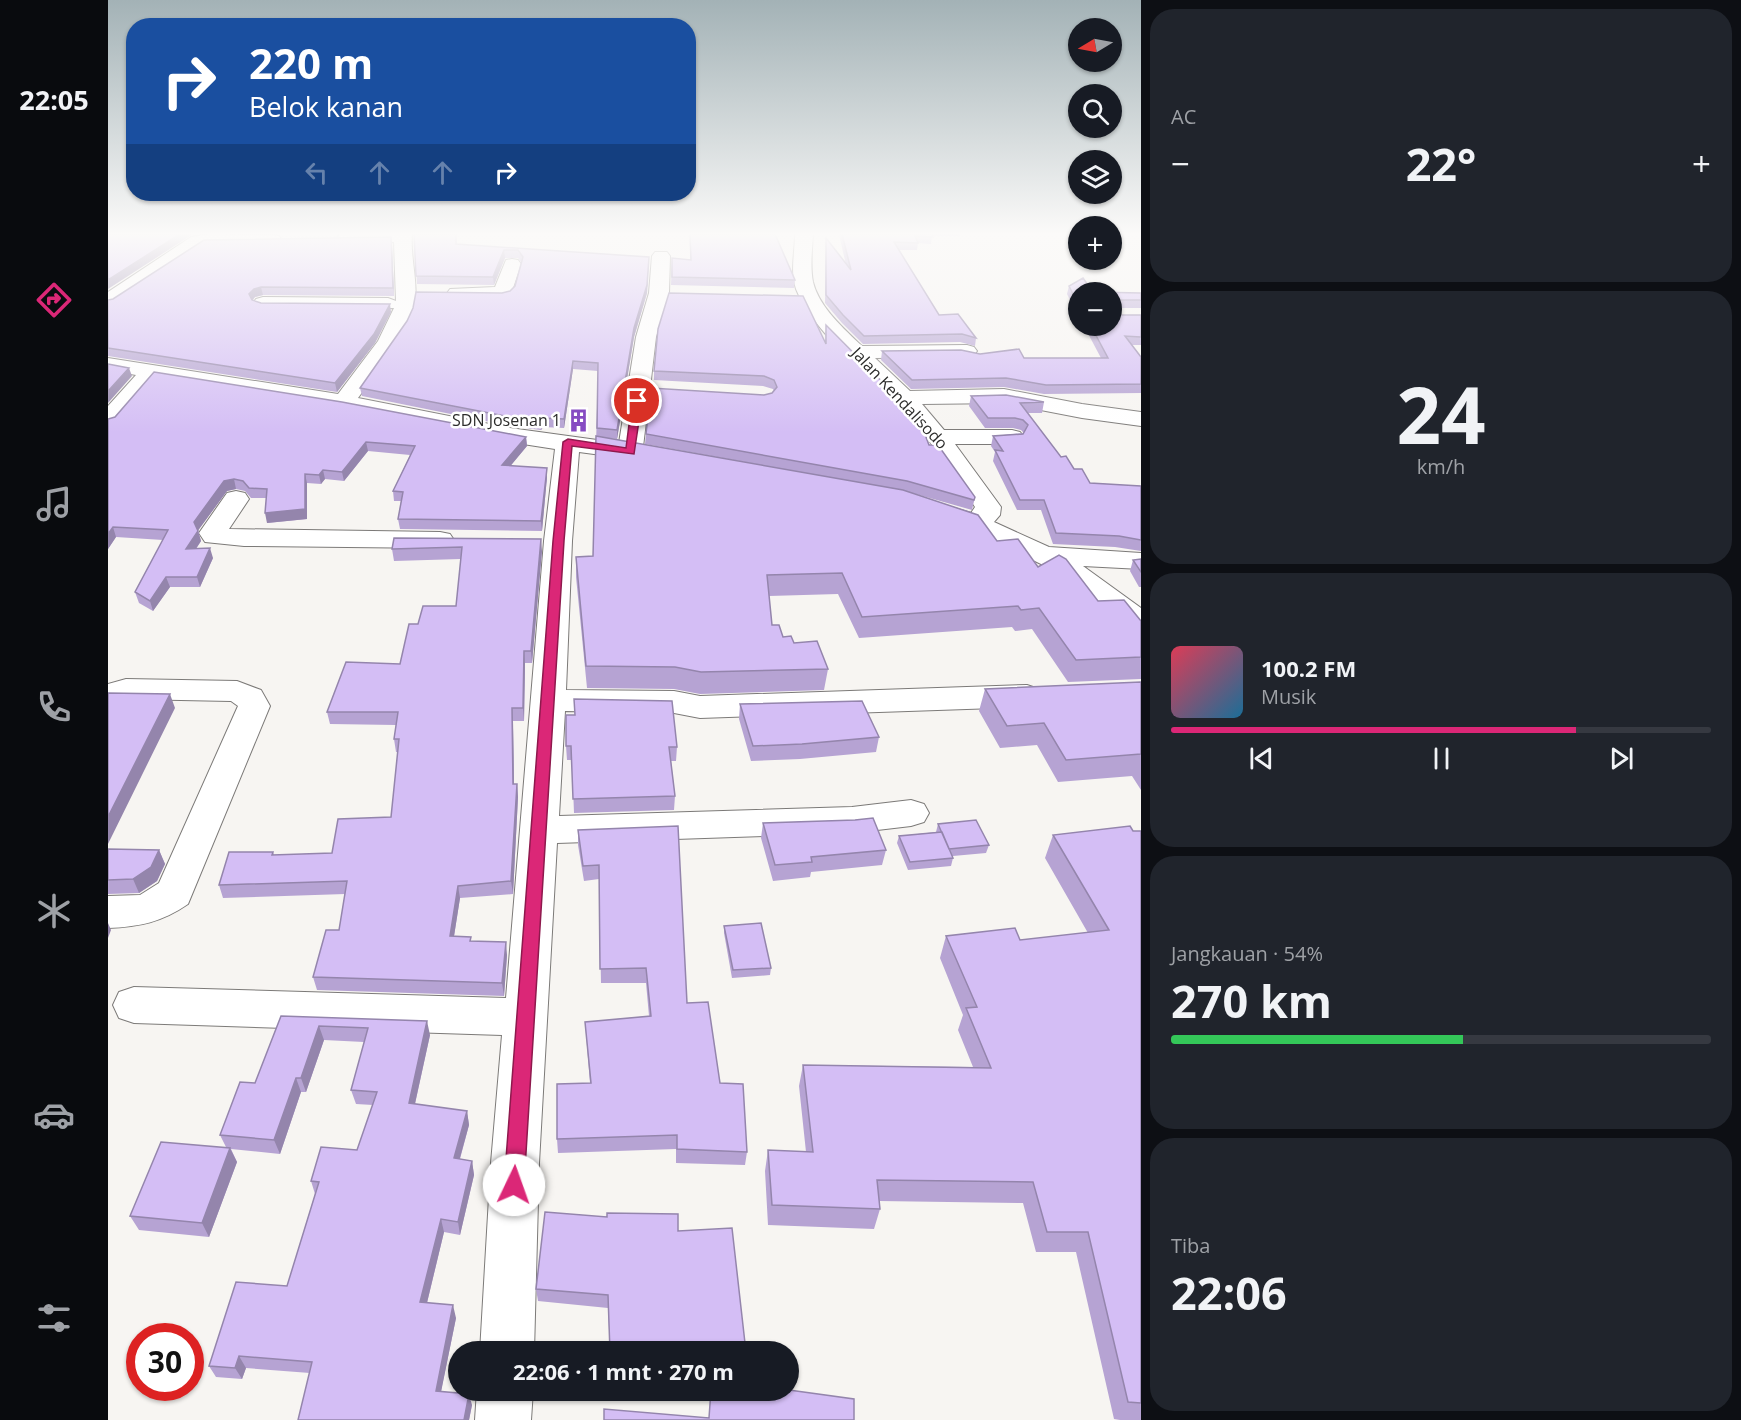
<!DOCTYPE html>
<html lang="id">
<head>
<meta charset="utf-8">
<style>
	body { margin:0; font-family:"Open Sans",sans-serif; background:#20242c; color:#f1f3f6; height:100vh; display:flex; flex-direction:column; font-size:22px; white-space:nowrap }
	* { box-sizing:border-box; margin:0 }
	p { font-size:20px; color:#9ea1a6 }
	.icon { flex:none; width:33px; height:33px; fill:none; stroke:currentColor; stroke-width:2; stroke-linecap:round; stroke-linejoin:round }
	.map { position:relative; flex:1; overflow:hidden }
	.drawer { display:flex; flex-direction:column; gap:9px; padding:9px; background:#0d0f14; width:600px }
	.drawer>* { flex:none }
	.banner { position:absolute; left:18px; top:18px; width:570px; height:183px; border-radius:24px; box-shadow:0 2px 4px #0004; background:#1a4fa0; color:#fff; overflow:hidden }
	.needle { width:39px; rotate:260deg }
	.controls { position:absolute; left:960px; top:18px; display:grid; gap:12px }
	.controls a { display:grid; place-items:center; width:54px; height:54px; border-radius:50%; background:#171b24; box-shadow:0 2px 4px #0004; font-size:30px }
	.speed { position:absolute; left:18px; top:1323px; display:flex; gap:12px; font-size:30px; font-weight:700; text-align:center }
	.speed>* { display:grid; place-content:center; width:78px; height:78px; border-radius:50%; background:#171b24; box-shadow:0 2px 4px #0004; line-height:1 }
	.speed .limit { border:9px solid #d22; background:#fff; color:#111 }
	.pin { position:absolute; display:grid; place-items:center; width:51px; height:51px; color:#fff; margin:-26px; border:3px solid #fff; border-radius:50%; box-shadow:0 2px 6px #0007 }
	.me { position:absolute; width:66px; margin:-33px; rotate:3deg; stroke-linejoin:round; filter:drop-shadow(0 0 4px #0008) }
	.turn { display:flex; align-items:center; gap:21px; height:126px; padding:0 24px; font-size:27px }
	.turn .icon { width:78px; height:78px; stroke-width:2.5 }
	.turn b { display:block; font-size:42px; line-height:51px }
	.lanes { display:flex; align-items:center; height:57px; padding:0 24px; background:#0003; justify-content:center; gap:30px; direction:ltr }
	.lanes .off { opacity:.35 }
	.big { font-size:45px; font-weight:700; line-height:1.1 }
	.drawer .card { flex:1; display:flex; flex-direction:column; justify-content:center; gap:9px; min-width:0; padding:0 21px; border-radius:24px; background:#20242c }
	.drawer .dial { align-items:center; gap:0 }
	.dial b { font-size:78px; line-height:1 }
	.song { display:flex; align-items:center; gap:18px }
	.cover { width:72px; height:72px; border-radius:9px; background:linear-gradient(135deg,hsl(350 70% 55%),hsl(200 70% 35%)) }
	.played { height:6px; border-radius:3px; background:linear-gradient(90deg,#db2777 75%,#363941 75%) }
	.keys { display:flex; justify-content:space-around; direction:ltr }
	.heat { display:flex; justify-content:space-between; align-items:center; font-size:33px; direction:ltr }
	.charge { height:9px; border-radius:4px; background:linear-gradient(90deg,#34c759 54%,#363941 0) }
	.trip { position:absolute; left:340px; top:1341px; width:351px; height:60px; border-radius:30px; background:#171b24; box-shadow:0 2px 4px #0004; font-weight:700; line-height:60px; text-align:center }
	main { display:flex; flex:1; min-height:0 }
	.tab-bar { display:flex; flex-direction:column; width:108px; justify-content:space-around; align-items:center; background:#090b0e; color:#9ea1a6 }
	.tab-bar .icon { width:42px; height:42px }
	.tab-bar .active { color:#db2777 }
	.tab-bar b { font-size:27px; color:#f1f3f6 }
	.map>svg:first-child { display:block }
</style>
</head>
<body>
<main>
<nav class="tab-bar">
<b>22:05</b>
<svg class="icon active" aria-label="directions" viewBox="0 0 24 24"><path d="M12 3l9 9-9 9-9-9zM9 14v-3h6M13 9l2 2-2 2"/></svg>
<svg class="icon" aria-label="music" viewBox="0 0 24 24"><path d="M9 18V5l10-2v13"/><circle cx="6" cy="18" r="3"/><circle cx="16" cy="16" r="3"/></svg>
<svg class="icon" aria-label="phone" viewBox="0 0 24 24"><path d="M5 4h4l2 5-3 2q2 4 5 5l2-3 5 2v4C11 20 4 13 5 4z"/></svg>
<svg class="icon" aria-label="climate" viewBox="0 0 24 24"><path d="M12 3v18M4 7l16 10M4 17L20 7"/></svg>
<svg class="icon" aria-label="car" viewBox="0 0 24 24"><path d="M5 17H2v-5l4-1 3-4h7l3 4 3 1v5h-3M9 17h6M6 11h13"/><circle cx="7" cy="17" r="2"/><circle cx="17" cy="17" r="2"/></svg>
<svg class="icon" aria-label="filters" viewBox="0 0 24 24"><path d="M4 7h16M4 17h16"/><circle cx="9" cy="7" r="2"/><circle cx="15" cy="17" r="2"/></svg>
</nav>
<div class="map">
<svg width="1033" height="1420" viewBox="0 0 1033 1420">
	<rect width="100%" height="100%" fill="#f7f5f2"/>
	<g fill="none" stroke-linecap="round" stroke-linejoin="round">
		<defs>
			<path id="minor" d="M102 234 165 235 171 236 174 240 171 244 165 245 94 246 7 305 0 307V292L83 237Z
				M232 234H304C302 257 310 281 307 303 302 338 270 370 250 398L402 428 511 443 528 337 541 293 544 256 547 252H559L562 256 561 293 548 337 535 447 540 448 543 453 540 458 531 460 471 452 464 541 458 690 566 691 592 696 919 685 931 689 935 696 931 703 919 707 592 718 566 713 457 711 451 816 744 807 803 800 816 804 821 813 816 822 803 826 744 833 449 843 431 1163 426 1352H372L383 1163 394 1035 26 1023 11 1018 5 1005 11 992 26 987 398 998 436 541 447 449 402 442 236 409 48 378 8 425 0 427V406L28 375 0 370V358L230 394 270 341 286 308 155 309 148 307 145 303 148 299 155 297 280 298 288 301 286 242 238 243 232 242 229 238Z
				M687 234H705C704 250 702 267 705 282 711 307 736 329 754 346L859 345 866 347 869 351 866 355 859 357 767 358 802 391 896 389 974 404 1033 412V426L974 418 896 403 814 404 836 430H904L912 432 916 437 912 442 904 444H847L893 507 892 515 886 522 941 547 1033 553V569L975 566 1033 608V633L1022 630 980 595 933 564 882 539 831 520 827 514 831 508 840 506 863 513 867 507C844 472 820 434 790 405 758 374 705 331 688 289 682 272 687 252 687 234Z
				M404 259 410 260 413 264 402 297 349 299 342 297 339 293 342 289 387 287 398 260Z
				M128 491 137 493 141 499 121 529 332 532 342 534 346 540 342 546 332 548 136 546 97 542 91 533 119 493Z
				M18 679 129 681 153 690 162 706 80 904C54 922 31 927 0 928V896L32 895 51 883 130 706 123 701 22 699 0 707V684Z
				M369 1390H425L423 1420H367Z"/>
		</defs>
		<use href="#minor" stroke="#7c7a78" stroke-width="2"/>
		<use href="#minor" fill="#fff" fill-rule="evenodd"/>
	</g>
	<path fill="#b6a3d3" d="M306 234H349L348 245 541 257 539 293 526 337 509 439 497 438 736 480 537 444 538 434 656 395 664 393 666 391 665 389 655 386 546 380V371L717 342 718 325 821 445 867 497 864 510 797 491 889 541 930 567 990 601 1033 621V679L960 682 924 629 907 631 904 627 751 638 730 594 661 596 664 625 675 637 686 643 720 669 716 690 592 694 566 689 479 688 468 577V557L485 556 490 371 465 369 456 428 435 427 433 430 402 426 254 396 252 388 394 293 402 291 407 286 413 262 410 258H397L386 285 309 284Z
		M581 234H667L687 280 686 288 563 285 564 258 583 260Z
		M731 234H852V236H824L823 244 810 243 809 250H791L831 315 868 338 867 346 852 342 755 344 734 323 717 303 718 238 738 265Z
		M284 244 286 296 155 295 147 297 144 300 153 303 283 312 267 343 229 392 0 356V300Z
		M961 286 985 292 1033 293V308H1005V315H1033V345H1024L1033 357V393L936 394 896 387 803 389 773 360 774 351 872 354 916 358H993L976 326H1004L970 292V316L959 294Z
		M863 396 936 402 934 413H920L953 457 982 483 1033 486V551L1007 547 945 544 933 510H909L885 461 887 452 883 446 885 436 916 433 913 430 905 428H877L861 406Z
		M0 419 418 437 419 446 402 466 439 477 434 531 292 529 290 519 293 501H286L285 491 302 455 260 451 236 481 217 479 213 484 199 483V519L159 523 158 498H143L137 491 128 489 119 491 90 530 93 541 88 549 105 558 92 587H62L45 611 31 603 27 592 55 540 8 537 0 549Z
		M286 538 434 551 424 663H417L416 721H405L406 784H409L410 797 405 894 352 898 346 936 363 941 399 955 396 996 209 990 205 977 231 930 237 894 115 898 111 885 165 852 166 855 224 853 283 817 290 752H288L286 739 288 725 222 724 219 712 292 664 310 624 348 606 353 559 286 561 284 549Z
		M1033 559V587H1031L1022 571 1025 560Z
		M1033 682V790L1024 776 950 782 929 745 892 748 871 711 877 689Z
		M632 704 771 737 768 752 692 759 643 761 631 719Z
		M458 746 569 747 568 761H563L567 796 566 810 466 813 464 760H459Z
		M747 820 778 850 774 865 703 872 702 877 665 881 653 838 655 823Z
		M830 824 881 845 878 853 845 856V858L843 866 800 870 789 843 791 836 828 832Z
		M470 830 579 1003 612 1083 639 1152 637 1165 568 1163V1149L450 1153 449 1139 482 1083 477 1022 541 1016 538 983H493L491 879 476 881 470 845Z
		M1025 831H1033V1420H1012L1006 1419 968 1252H928L915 1203 771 1201 772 1209 766 1229 660 1225 657 1171 660 1150 698 1152 691 1086 695 1065 865 1067 850 1030 855 1015 832 958 838 936 912 940 980 933 937 858 945 835Z
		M0 849 51 850 57 864 49 881 31 893 0 894Z
		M616 926 663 968 662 975 624 978 616 933Z
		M173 1016 322 1035 307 1104 359 1111 361 1125 352 1159 364 1161 366 1175 352 1235 336 1232 319 1303 348 1318 333 1391 364 1405 361 1420H190L202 1373 138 1368 134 1379 108 1377 101 1366 179 1286 207 1194 203 1181 249 1150 265 1105 248 1104 243 1090 256 1042 216 1040 198 1092H193L172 1154 123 1149 129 1162 101 1237 31 1230 22 1216 118 1147 112 1135 147 1083Z
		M570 1231 638 1352H502L500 1308 430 1301 428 1289Z"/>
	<path fill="#9485ac" d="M72 234H85L0 289V280Z
		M283 237 284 244 286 296 285 288Z
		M396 250 397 258 386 285 385 277Z
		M541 257 539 293 526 337 509 439V430L526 328Z
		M153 287 155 295 147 297 143 302 141 294 146 289Z
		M282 304 283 312 267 343 229 392 227 383Z
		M465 361V369L456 428V419Z
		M21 368 24 376 0 403V391Z
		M435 418V427L433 430 432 421Z
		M418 437 419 446 395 475 394 465Z
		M258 442 260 451 236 481 234 472Z
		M439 468V477L434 531 433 521Z
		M215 470 217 479 213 484 211 475Z
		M197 474 199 483V519L159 523 157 513Z
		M126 479 128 489 119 491 89 532 86 522 116 481Z
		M5 527 8 537 0 549V534Z
		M90 531 93 541 81 559 78 549Z
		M433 539 434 551 424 663 423 651Z
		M102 548 105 558 92 587 89 577Z
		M58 577 62 587 45 611 42 601Z
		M416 651 417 663 416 721 415 708Z
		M62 694 67 708 0 844V817Z
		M404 708 405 721 406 797 405 784Z
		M409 784 410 797 405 894 403 881Z
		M51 850 57 864 49 881 31 893 25 879Z
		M350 886 352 898 344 949 342 936Z
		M0 923 3 930 0 938Z
		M398 942 399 955 396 996 394 983Z
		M319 1021 322 1035 304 1117 301 1103Z
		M211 1026 216 1040 198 1092 193 1078Z
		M188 1078 193 1092 172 1154 166 1140Z
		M359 1111 361 1125 348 1172 346 1158Z
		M122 1148 129 1162 101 1237 94 1223Z
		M364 1161 366 1175 352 1235 350 1222Z
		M333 1219 336 1232 316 1315 312 1302Z
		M345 1305 348 1318 331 1402 328 1391Z
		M131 1356 138 1368 134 1379 127 1368Z
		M361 1394 364 1405 361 1420H356Z"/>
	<path fill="#d4bef5" stroke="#9485ac" stroke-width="1.5" d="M0 234H72L0 280Z
		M306 234H348V244L541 257 539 285 526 328 509 430 489 428 490 363 465 361 456 419 435 418 432 421 402 417 252 388 299 321 305 308 308 292 394 293 402 291 407 286 415 257 410 250H396L385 277 308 276Z
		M582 234H667L687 280 564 277V258L583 260Z
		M734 234H824L825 237 807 236 810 243 786 242 831 315 850 314 868 338 854 334 756 336 735 315 718 295V238L743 270Z
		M283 237 285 288 153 287 146 289 141 294 144 300 153 303 282 304 266 334 227 383 0 348V300L5 299 96 240Z
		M975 278 985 292 1033 293V300H1005V315H1033V337L1017 336 1033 357V384L938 385 898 378 804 380 774 351 853 350 872 354 911 349 916 358H1000L983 326H1004V292H970V304L961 286Z
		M561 293 695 296 718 344V325L811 419 821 445H830L867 497 866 500 799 481 538 434 543 388 656 395 664 393 669 387 666 380 656 376 546 371 550 329Z
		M0 364 21 368 0 391Z
		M46 372 234 402 418 437 394 465 439 468 433 521 290 519 295 492 285 491 307 446 258 442 234 472 215 470 211 475 197 474V509L157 513 159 489 141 488 135 481 126 479 116 481 86 522 90 531 78 549 102 548 89 577H58L42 601 27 592 60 530 5 527 0 534V419L7 417Z
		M898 395 936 402 912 403 953 457 958 456 966 469H974L982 483 1033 486V540L1011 536 948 533 936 500H912L887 450 895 451 885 436 915 434 920 425 915 420 907 418H880L863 396Z
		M488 436 795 490 870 515 889 541 910 539 930 567 951 555 958 559 990 601 1016 600 1033 621V657L968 660 931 608 913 610 910 606 754 617 734 573 659 575 664 625H671L675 637 683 636 686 643 709 641 720 669 593 672 567 667 478 666 468 557 485 556Z
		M286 538 433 539 423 651H416L415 708H404L405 784H409L403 881 350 886 342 936 363 937 362 941 398 942 394 983 205 977 218 930H231L239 881 111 885 121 852H165L164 855 224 853 230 819 283 817 291 739H286L290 712H219L238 662 292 664 301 624H310L315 606H348L354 547 284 549Z
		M1033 559V572L1025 560Z
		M1033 682V754L958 760 936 723 899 726 877 689Z
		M0 693 62 694 0 817Z
		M466 699 564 701 569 747H561L567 796 465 799 463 746H458V715H467Z
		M754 701 771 737 694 744 645 746 632 704Z
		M765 818 778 850 703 857 704 862 667 865 655 823 747 820Z
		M868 820 881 845 841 849 830 824Z
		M570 826 579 1003 600 1002 612 1083 635 1084 639 1152 569 1149V1135L449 1139V1084L483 1083 477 1022 543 1016 538 968 492 969 491 865 475 866 470 830Z
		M1022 826 1025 831H1033V1403L1020 1402 980 1232H939L925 1182 769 1180 772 1209 664 1205 660 1150 705 1152 695 1065 883 1068 858 1008 869 1007 838 936 907 928 912 940 1001 930 945 835Z
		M834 832 845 858 802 862 791 836Z
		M0 849 51 850 43 867 25 879 0 880Z
		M653 923 663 968 625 970 616 926Z
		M173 1016 319 1021 301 1103 359 1111 346 1158 364 1161 350 1222 333 1219 312 1302 345 1305 328 1391 361 1394 356 1420H190L204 1362 131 1356 127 1368 101 1366 128 1282 179 1286 211 1182 203 1181 213 1147 249 1150 269 1092 243 1090 260 1028 211 1026 193 1078H188L166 1140 112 1135 132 1082 147 1083Z
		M53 1142 122 1148 94 1223 22 1216Z
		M437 1212 499 1217V1213L570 1214V1231L624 1228 638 1352H606V1349L570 1352H502L500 1295 428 1289Z
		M603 1390H681L746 1399V1420H496V1409L601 1418Z"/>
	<linearGradient id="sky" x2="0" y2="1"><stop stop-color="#a3b2b6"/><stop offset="0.54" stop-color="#fbfaf9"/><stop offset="1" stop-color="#fbfaf9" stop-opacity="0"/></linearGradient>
	<rect width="1033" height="433" fill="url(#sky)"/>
	<path fill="#db2777" stroke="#8e194d" stroke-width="1.5" d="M529 398 534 401 526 454 464 446 456 541 416 1185 413 1192 406 1195 399 1192 396 1185 445 541 455 442 460 439 518 448 524 401Z"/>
	<defs>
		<symbol id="building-bare" viewBox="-9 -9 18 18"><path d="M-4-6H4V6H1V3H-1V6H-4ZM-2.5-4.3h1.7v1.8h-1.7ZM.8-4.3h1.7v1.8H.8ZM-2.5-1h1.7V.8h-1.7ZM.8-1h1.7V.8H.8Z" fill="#864bc2" stroke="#fff" stroke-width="2.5" paint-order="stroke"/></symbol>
	</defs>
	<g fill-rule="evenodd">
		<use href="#building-bare" x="454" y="404" width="33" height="33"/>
	</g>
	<g text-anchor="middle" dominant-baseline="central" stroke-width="5" stroke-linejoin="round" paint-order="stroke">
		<g font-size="16" fill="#2c2c2b" stroke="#fff">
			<text transform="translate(792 398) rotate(47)">Jalan Kendalisodo</text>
		</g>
		<g font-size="16" fill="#2c2c2b" stroke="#fff" text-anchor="end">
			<text x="453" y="420">SDN Josenan 1</text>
		</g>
	</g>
</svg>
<div class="controls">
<a><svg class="needle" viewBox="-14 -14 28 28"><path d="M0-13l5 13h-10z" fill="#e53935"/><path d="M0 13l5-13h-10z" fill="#9ea1a6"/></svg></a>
<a><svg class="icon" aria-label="search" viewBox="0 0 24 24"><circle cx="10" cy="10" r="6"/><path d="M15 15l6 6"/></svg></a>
<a><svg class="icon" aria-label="layers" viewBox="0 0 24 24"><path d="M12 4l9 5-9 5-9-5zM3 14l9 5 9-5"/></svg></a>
<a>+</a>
<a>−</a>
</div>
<div class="speed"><div class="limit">30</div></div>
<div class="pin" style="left:529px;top:401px;background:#d93025"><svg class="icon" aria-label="arrive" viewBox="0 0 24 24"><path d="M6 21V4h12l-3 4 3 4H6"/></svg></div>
<svg class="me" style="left:406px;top:1185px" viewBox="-20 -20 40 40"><circle r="19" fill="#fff"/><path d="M0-13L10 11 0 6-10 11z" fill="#db2777"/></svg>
<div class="trip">22:06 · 1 mnt · 270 m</div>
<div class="banner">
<div class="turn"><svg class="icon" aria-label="right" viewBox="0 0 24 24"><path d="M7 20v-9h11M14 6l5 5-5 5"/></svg><div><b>220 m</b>Belok kanan</div></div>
<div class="lanes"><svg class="icon off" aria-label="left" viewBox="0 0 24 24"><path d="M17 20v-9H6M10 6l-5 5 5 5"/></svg><svg class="icon off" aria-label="ahead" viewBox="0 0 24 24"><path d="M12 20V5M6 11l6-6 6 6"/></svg><svg class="icon off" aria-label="ahead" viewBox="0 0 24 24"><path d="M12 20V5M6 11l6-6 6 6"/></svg><svg class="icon" aria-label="right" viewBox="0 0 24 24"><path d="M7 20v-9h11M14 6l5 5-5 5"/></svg></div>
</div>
</div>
<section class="drawer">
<div class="card"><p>AC</p>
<div class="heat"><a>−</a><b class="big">22°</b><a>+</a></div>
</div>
<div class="card dial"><b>24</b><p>km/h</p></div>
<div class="card">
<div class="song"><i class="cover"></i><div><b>100.2 FM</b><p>Musik</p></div></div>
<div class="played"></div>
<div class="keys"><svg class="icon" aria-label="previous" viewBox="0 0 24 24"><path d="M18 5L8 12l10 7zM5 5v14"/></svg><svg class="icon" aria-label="pause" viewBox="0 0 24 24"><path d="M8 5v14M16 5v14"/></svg><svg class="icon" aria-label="next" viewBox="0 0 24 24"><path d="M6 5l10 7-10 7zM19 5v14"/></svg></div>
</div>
<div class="card"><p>Jangkauan · 54%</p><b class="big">270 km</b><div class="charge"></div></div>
<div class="card"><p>Tiba</p><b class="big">22:06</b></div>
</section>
</main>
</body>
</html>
